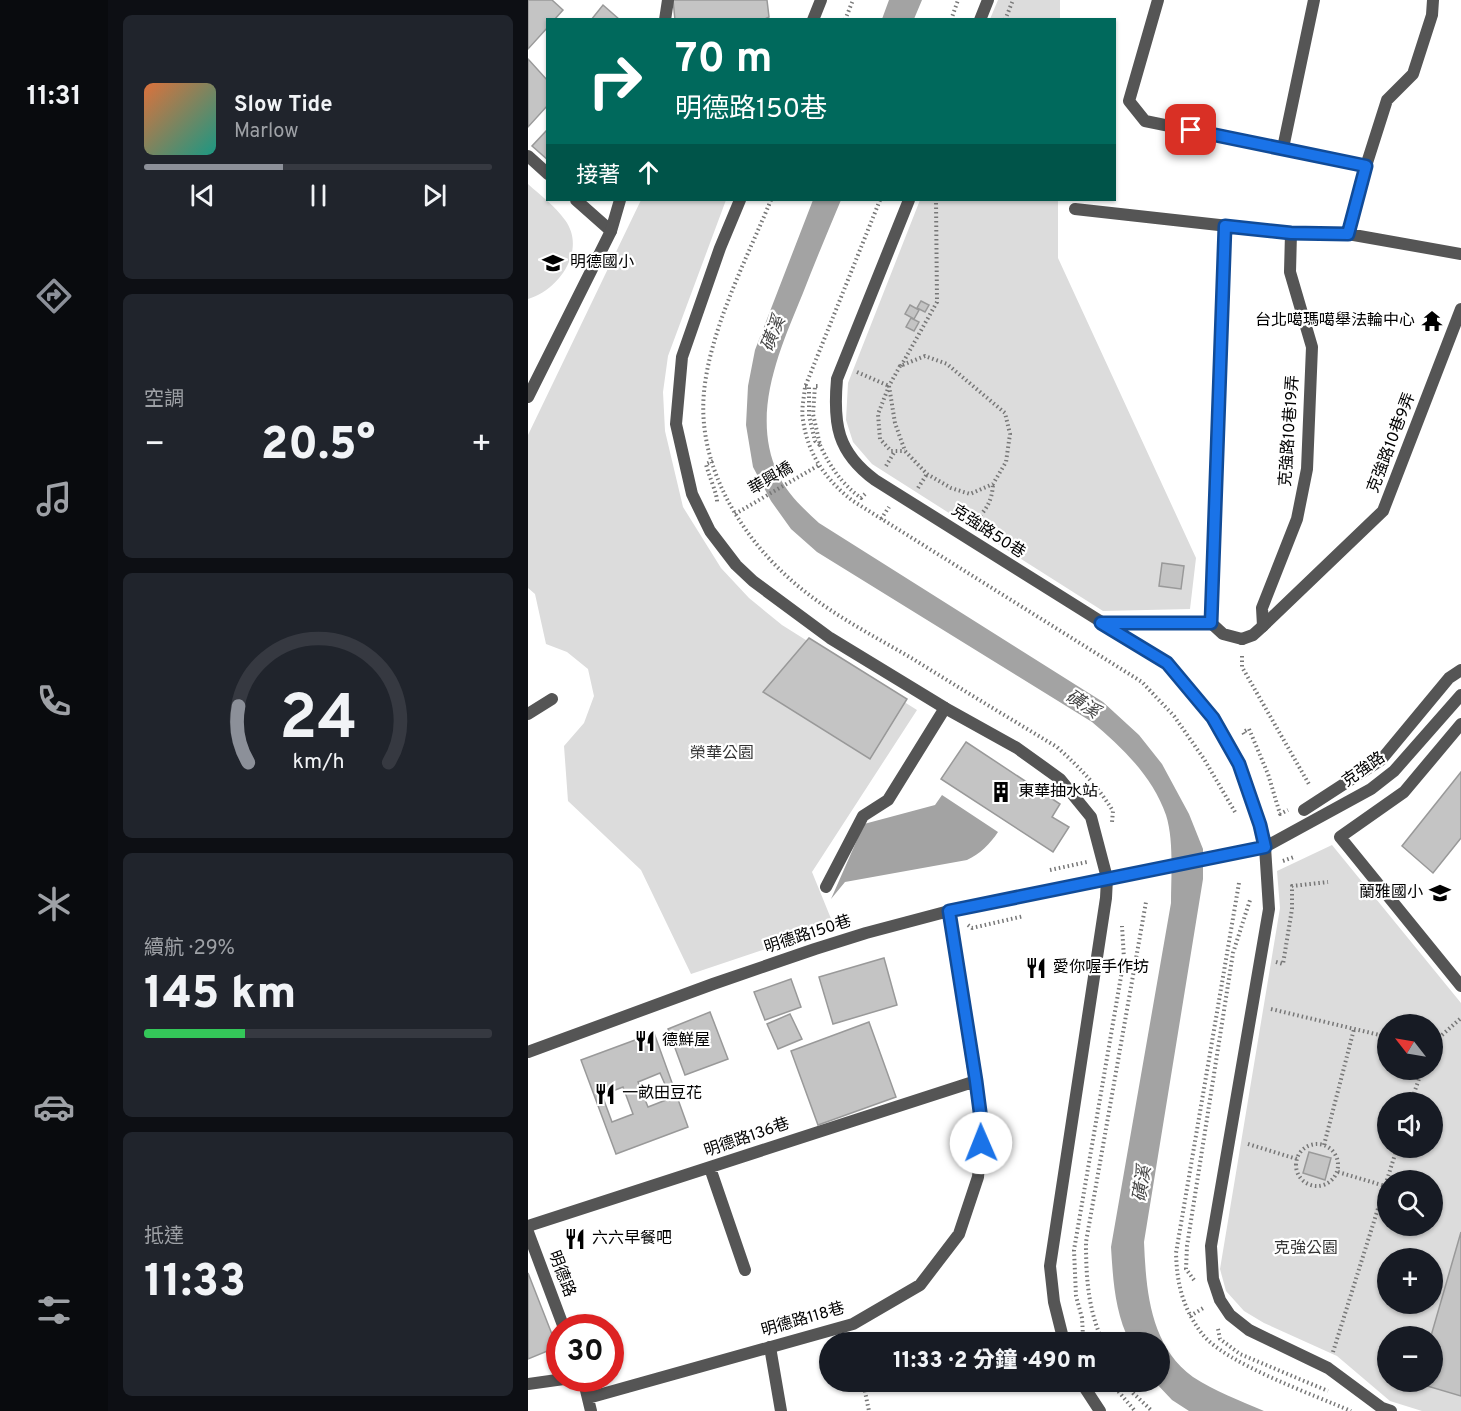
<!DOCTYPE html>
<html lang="zh-TW">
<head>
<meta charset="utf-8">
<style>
	body { margin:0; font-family:Overpass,"Noto Sans TC",sans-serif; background:#20242c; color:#f1f3f6; height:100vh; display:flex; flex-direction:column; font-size:22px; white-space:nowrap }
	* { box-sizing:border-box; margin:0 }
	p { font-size:20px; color:#9ea1a6 }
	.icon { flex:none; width:33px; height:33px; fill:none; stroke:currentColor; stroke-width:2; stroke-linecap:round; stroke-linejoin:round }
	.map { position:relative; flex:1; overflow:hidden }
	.sheet { display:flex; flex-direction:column; gap:15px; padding:15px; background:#0d0f14; width:420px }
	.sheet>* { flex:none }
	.banner { position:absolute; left:18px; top:18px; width:570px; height:183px; border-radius:0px; box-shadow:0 2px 4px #0004; background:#00695c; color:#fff; overflow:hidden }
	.needle { width:39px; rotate:301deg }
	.tools { position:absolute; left:849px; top:1014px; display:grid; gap:12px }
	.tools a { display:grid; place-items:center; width:66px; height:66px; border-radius:50%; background:#171b24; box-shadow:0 2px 4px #0004; font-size:30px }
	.speed { position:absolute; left:18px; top:1314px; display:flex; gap:12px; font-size:30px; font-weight:700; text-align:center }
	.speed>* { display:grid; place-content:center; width:78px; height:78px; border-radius:50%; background:#171b24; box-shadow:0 2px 4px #0004; line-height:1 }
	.speed .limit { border:9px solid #d22; background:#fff; color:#111 }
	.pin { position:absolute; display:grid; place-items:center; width:51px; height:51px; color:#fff; margin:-26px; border-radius:12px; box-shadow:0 3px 9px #0006 }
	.me { position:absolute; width:66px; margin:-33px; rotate:359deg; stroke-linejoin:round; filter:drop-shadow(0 0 4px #0008) }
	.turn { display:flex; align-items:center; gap:21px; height:126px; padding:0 30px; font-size:27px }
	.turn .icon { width:78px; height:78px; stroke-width:2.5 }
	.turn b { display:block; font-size:42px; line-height:51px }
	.then { display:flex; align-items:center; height:57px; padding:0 30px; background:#0003; gap:12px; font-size:22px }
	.big { font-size:45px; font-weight:800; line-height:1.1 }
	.sheet .widget { flex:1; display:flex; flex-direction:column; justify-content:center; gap:9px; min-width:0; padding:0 21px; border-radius:9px; background:#20242c }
	.sheet .dial { align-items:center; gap:0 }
	.dial svg { height:156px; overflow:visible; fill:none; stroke:#363941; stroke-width:7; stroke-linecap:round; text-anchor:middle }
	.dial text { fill:#f1f3f6; stroke:none }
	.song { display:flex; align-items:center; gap:18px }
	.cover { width:72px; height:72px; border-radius:9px; background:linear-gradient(135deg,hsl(20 70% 55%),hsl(170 70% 35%)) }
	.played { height:6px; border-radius:3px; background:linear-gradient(90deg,#8c9099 40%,#363941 40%) }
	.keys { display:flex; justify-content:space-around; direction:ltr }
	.heat { display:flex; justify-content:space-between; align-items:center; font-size:33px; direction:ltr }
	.charge { height:9px; border-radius:4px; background:linear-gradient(90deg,#34c759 29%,#363941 0) }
	.trip { position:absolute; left:291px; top:1332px; width:351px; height:60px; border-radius:30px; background:#171b24; box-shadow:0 2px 4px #0004; font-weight:800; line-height:60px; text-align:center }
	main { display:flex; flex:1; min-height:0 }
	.tabs { display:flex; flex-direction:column; width:108px; justify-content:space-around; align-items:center; background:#090b0e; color:#9ea1a6 }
	.tabs .icon { width:42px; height:42px }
	.tabs .current { color:#8c9099 }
	.tabs b { font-size:27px; color:#f1f3f6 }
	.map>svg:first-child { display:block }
</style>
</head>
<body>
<main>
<nav class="tabs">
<b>11:31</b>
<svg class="icon current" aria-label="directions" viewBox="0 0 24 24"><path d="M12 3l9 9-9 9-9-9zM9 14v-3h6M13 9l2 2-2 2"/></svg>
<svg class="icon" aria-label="music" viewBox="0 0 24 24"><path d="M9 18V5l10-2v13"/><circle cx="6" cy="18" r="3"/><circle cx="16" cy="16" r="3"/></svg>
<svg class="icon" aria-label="phone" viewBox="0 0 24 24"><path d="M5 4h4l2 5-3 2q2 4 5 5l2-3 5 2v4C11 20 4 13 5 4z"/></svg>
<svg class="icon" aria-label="climate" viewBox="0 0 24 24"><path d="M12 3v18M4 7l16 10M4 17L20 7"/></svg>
<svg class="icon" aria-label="car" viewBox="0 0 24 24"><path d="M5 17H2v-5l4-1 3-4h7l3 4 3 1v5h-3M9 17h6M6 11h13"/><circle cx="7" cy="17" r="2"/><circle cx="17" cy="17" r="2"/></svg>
<svg class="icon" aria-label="filters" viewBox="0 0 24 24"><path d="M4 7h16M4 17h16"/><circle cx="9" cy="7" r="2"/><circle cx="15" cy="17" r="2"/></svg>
</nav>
<section class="sheet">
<div class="widget">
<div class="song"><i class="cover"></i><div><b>Slow Tide</b><p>Marlow</p></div></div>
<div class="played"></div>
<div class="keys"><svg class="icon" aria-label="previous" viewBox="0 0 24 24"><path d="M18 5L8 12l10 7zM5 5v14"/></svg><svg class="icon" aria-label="pause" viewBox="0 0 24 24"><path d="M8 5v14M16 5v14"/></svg><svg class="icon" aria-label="next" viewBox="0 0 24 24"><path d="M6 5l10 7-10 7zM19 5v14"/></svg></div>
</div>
<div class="widget"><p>空調</p>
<div class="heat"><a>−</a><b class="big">20.5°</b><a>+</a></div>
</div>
<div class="widget dial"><svg viewBox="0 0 100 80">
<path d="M14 69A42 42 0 1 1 86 69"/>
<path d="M14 69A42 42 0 0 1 9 40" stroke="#8c9099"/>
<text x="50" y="56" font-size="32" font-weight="700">24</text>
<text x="50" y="72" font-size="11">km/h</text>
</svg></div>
<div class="widget"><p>續航 · 29%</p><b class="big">145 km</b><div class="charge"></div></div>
<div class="widget"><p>抵達</p><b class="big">11:33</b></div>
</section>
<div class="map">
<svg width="933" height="1411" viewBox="0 0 933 1411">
	<rect width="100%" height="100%" fill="#fff"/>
	<path fill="#dcdcdc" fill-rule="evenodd" d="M470 0H532V19H462Z
		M0 184C12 195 27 206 37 220 59 250 31 290 0 299Z
		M113 200H198L140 356 135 392 137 431 155 507 193 568 221 598 254 625 389 710 284 872 306 926 163 974 113 870 40 801 36 746 56 723 66 696 60 669 39 652 18 644 7 594 0 588V435Z
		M392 200H530V258L668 558 662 609 575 611 344 464 325 442 318 420 320 383Z
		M804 845 933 1003V1411H894L862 1401 809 1356 736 1323 716 1311 698 1291 692 1269 752 908 749 871ZM860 1024H904V1070H860ZM860 1102H904V1148H860ZM860 1180H904V1226H860ZM860 1258H904V1304H860ZM860 1336H904V1382H860Z"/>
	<path fill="#a3a3a3" d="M361 0H394L386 19H354Z
		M285 200H313C300 231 287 262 275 293 252 349 222 414 250 474 259 494 276 509 291 523L575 702 611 735 634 764 661 814 675 849V879L616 1242C618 1290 622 1346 665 1377 686 1391 713 1401 736 1411H661L644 1400 627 1382H632V1342H602C587 1313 585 1280 583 1247L643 903C643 877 646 840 638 815 625 777 594 747 564 722L289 552 263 529 243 501 225 467 218 425 220 386 227 350Z
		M414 795 470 832C462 844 452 854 439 860L317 882 303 899 336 824 407 805Z"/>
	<path fill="#c4c4c4" stroke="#999" stroke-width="1.5" fill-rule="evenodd" d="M0 0H24L35 10 26 20H20V27L0 49Z
		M145 0H239L241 17 235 20H147Z
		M75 5 92 20H63Z
		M0 59 20 81V105L0 127Z
		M20 129V160L4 146Z
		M393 301 401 305 397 312 389 308Z
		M382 305 391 310 386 319 377 314Z
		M383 318 391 322 386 331 378 327Z
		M634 563 656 566 653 589 631 586Z
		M281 638 379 699 342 759 235 692Z
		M438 742 532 804 524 817 541 827 525 852 413 779Z
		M933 772V838L905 873 874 846Z
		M356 958 369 1005 305 1024 291 977Z
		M263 979 273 1007 237 1020 226 992Z
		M182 1012 200 1059 157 1075 140 1029Z
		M262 1014 274 1039 250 1049 239 1024Z
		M341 1022 368 1097 290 1125 263 1051Z
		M126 1033 160 1127 88 1154 53 1060ZM132 1073 143 1098 120 1107 110 1082ZM95 1087 105 1114 84 1122 74 1095Z
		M781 1152 803 1158 797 1180 775 1173Z
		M933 1232V1396L889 1383V1382H904V1336H903Z
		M0 1273 29 1347 0 1359Z"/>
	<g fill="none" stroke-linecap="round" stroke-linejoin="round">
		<path stroke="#777" stroke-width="4" stroke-dasharray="1.5 3" stroke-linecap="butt" d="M317 20 325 0
			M423 20 430 0
			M477 20 485 0
			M243 200C219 258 182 329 176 392 169 464 211 534 263 580 299 612 344 635 385 659 433 689 481 718 529 747 552 768 568 784 585 811L584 822
			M352 200 277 387C276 398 273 410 275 420 280 455 298 480 325 501L614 682 646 716 676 759 707 812
			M373 366 409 302 408 200
			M329 372 361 386
			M361 386 367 423 377 451 399 474 423 488 442 494 465 484 478 462 482 434 477 413 419 364 397 356 372 366 361 386 350 414 352 439 363 451H377
			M277 387H281V416L287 441 292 445 285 414 287 386H292
			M292 445C302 467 314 484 333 498L337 494
			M185 461 178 464C180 474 190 495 189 503
			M358 466 367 451
			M390 488 399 474
			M207 514 291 465
			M353 519 361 507
			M446 522C458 510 464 502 465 484
			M714 656V667L782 786
			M716 734 715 732 721 729 740 774 752 814 760 810
			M755 861 766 857
			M522 870 559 862
			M711 883 648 1253C649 1285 655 1309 675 1335 699 1364 786 1395 823 1411
			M440 925 444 928 496 916
			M748 962 755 964 764 909V886L800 882
			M743 1009 860 1037
			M904 1044 933 1018
			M883 1102 894 1070
			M720 1144 769 1159
			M768 1165a21 21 0 1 1 42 0a21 21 0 1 1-42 0Z
			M796 1145 826 1029
			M810 1172 857 1186
			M666 1280 658 1269 659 1246 705 953 722 900
			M662 1316 677 1307
			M690 1329 692 1339 712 1354 800 1391
			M555 1336 554 1318 548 1296 546 1250 596 959 594 926
			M575 1342C560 1310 558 1277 558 1242L618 902
			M805 1352 869 1148
			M335 1382 341 1411
			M575 1382 590 1391 607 1411
			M597 1382 605 1393 624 1411"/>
		<path stroke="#555" stroke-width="12" d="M630 0 601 101 617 121 838 166
			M755 148 786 0
			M0 156 20 174
			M48 200 83 231
			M573 623H683
			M714 639 725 635 735 626 855 511 933 309
			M298 887 335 816 360 800 417 708
			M242 1347 253 1411"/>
		<path stroke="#555" stroke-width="12" d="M137 20 140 0
			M285 20 293 0
			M452 20 460 0
			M212 200 192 248 154 357 148 424 164 494 182 531 208 565 225 581 302 638 417 708 489 748 532 779 563 817 579 878 578 898 522 1266 526 1302 536 1342
			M381 200 309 379C305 424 309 452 347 480L639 663 685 718 711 764 733 826 737 847 741 909 683 1246 685 1279 692 1300 702 1315 721 1330 800 1368 854 1408 863 1411
			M547 209 763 233 820 234 933 254
			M697 226 683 623 695 634 714 639
			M820 234 838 166 859 100 885 74 904 15 905 0
			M0 397 83 231 92 200
			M735 626 734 608 769 519 779 469 784 347 762 272 763 233
			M0 714 24 699
			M933 724 876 792 812 837 933 986
			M776 810 853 760 921 678 933 670
			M0 1052 185 984 287 949 338 933 421 911 737 847 843 789 866 771 933 695
			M182 1168 217 1270
			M0 1226 448 1081
			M0 1232 36 1328
			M55 1378 63 1411
			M553 1382 572 1411
			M0 1384 43 1378
			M60 1398 325 1324 392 1285 431 1234 450 1177 454 1127 421 911"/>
	</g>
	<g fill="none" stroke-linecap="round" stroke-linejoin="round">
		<defs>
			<path id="route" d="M453 1143 454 1127 448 1081 421 911 737 847 732 825 711 764 685 718 639 663 573 623H683L697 226 763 233 820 234 838 166 663 130"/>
		</defs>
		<use href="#route" stroke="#114b97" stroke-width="15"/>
		<use href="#route" stroke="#1a73e8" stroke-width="10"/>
	</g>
	<defs>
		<symbol id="school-bare" viewBox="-9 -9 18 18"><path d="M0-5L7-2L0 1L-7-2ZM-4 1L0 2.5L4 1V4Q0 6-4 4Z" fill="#000" stroke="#fff" stroke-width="2.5" paint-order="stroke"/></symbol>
		<symbol id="temple-bare" viewBox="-9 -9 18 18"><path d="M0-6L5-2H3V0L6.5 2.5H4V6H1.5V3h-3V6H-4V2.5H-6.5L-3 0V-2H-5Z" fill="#000" stroke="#fff" stroke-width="2.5" paint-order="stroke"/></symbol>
		<symbol id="building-bare" viewBox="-9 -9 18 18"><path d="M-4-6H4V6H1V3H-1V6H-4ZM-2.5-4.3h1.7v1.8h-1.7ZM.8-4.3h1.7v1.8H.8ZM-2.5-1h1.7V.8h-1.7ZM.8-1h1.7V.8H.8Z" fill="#000" stroke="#fff" stroke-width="2.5" paint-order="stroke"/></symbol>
		<symbol id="restaurant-bare" viewBox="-9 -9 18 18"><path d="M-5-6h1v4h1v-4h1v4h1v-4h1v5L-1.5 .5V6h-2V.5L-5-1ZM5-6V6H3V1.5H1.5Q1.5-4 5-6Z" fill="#000" stroke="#fff" stroke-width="2.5" paint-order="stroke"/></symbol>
	</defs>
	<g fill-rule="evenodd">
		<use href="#school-bare" x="10" y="248" width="30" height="30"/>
		<use href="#temple-bare" x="889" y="306" width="30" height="30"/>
		<use href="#building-bare" x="458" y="777" width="30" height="30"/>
		<use href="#school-bare" x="897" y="878" width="30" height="30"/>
		<use href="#restaurant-bare" x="493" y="953" width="30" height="30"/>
		<use href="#restaurant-bare" x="102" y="1026" width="30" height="30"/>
		<use href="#restaurant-bare" x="62" y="1079" width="30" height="30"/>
		<use href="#restaurant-bare" x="32" y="1224" width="30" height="30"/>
	</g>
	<g text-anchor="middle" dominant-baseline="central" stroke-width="4.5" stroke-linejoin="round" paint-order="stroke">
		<g font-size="16" fill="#000" stroke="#fff" text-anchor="start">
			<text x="42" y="263">明德國小</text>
			<text x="887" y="321" text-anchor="end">台北噶瑪噶舉法輪中心</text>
			<text x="490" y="792">東華抽水站</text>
			<text x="895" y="893" text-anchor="end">蘭雅國小</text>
			<text x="525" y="968">愛你喔手作坊</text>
			<text x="134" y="1041">德鮮屋</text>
			<text x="94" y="1094">一畝田豆花</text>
			<text x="64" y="1239">六六早餐吧</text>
		</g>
		<g font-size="16" fill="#000" stroke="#fff">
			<text transform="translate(762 431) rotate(-86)">克強路10巷19弄</text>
			<text transform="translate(864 443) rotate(-69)">克強路10巷9弄</text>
			<text transform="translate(243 479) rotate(-30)">華興橋</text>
			<text transform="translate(460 532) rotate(33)">克強路50巷</text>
			<text transform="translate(836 770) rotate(-35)">克強路</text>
			<text transform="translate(280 935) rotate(-18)">明德路150巷</text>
			<text transform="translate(219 1138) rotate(-19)">明德路136巷</text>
			<text transform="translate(33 1274) rotate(69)">明德路</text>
			<text transform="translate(275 1320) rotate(-16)">明德路118巷</text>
		</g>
		<g font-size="16" fill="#333" stroke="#fff">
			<text x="194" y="754">榮華公園</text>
			<text x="778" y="1249">克強公園</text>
		</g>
		<g font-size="18" font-style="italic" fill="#444" stroke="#fff">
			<text transform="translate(246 334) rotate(-68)">磺溪</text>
			<text transform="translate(554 705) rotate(33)">磺溪</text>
			<text transform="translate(615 1184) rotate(-81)">磺溪</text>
		</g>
	</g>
</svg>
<div class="tools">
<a><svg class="needle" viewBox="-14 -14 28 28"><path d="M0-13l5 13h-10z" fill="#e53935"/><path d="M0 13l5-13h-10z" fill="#9ea1a6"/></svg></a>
<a><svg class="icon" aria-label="sound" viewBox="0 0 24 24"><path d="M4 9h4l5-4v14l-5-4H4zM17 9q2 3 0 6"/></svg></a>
<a><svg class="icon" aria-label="search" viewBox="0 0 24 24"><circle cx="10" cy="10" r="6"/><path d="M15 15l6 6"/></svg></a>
<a>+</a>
<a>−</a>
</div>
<div class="speed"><div class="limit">30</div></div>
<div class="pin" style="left:663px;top:130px;background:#d93025"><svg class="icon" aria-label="arrive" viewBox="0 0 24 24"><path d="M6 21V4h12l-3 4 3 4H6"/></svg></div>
<svg class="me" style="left:453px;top:1143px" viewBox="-20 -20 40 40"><circle r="19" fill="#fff"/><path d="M0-13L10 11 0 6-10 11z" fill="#1a73e8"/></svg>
<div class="trip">11:33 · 2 分鐘 · 490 m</div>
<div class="banner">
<div class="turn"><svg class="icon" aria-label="right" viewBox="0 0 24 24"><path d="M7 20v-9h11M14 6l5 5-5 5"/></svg><div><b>70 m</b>明德路150巷</div></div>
<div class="then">接著<svg class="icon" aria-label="ahead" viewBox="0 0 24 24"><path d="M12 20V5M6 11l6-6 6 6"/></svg></div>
</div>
</div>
</main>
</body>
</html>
